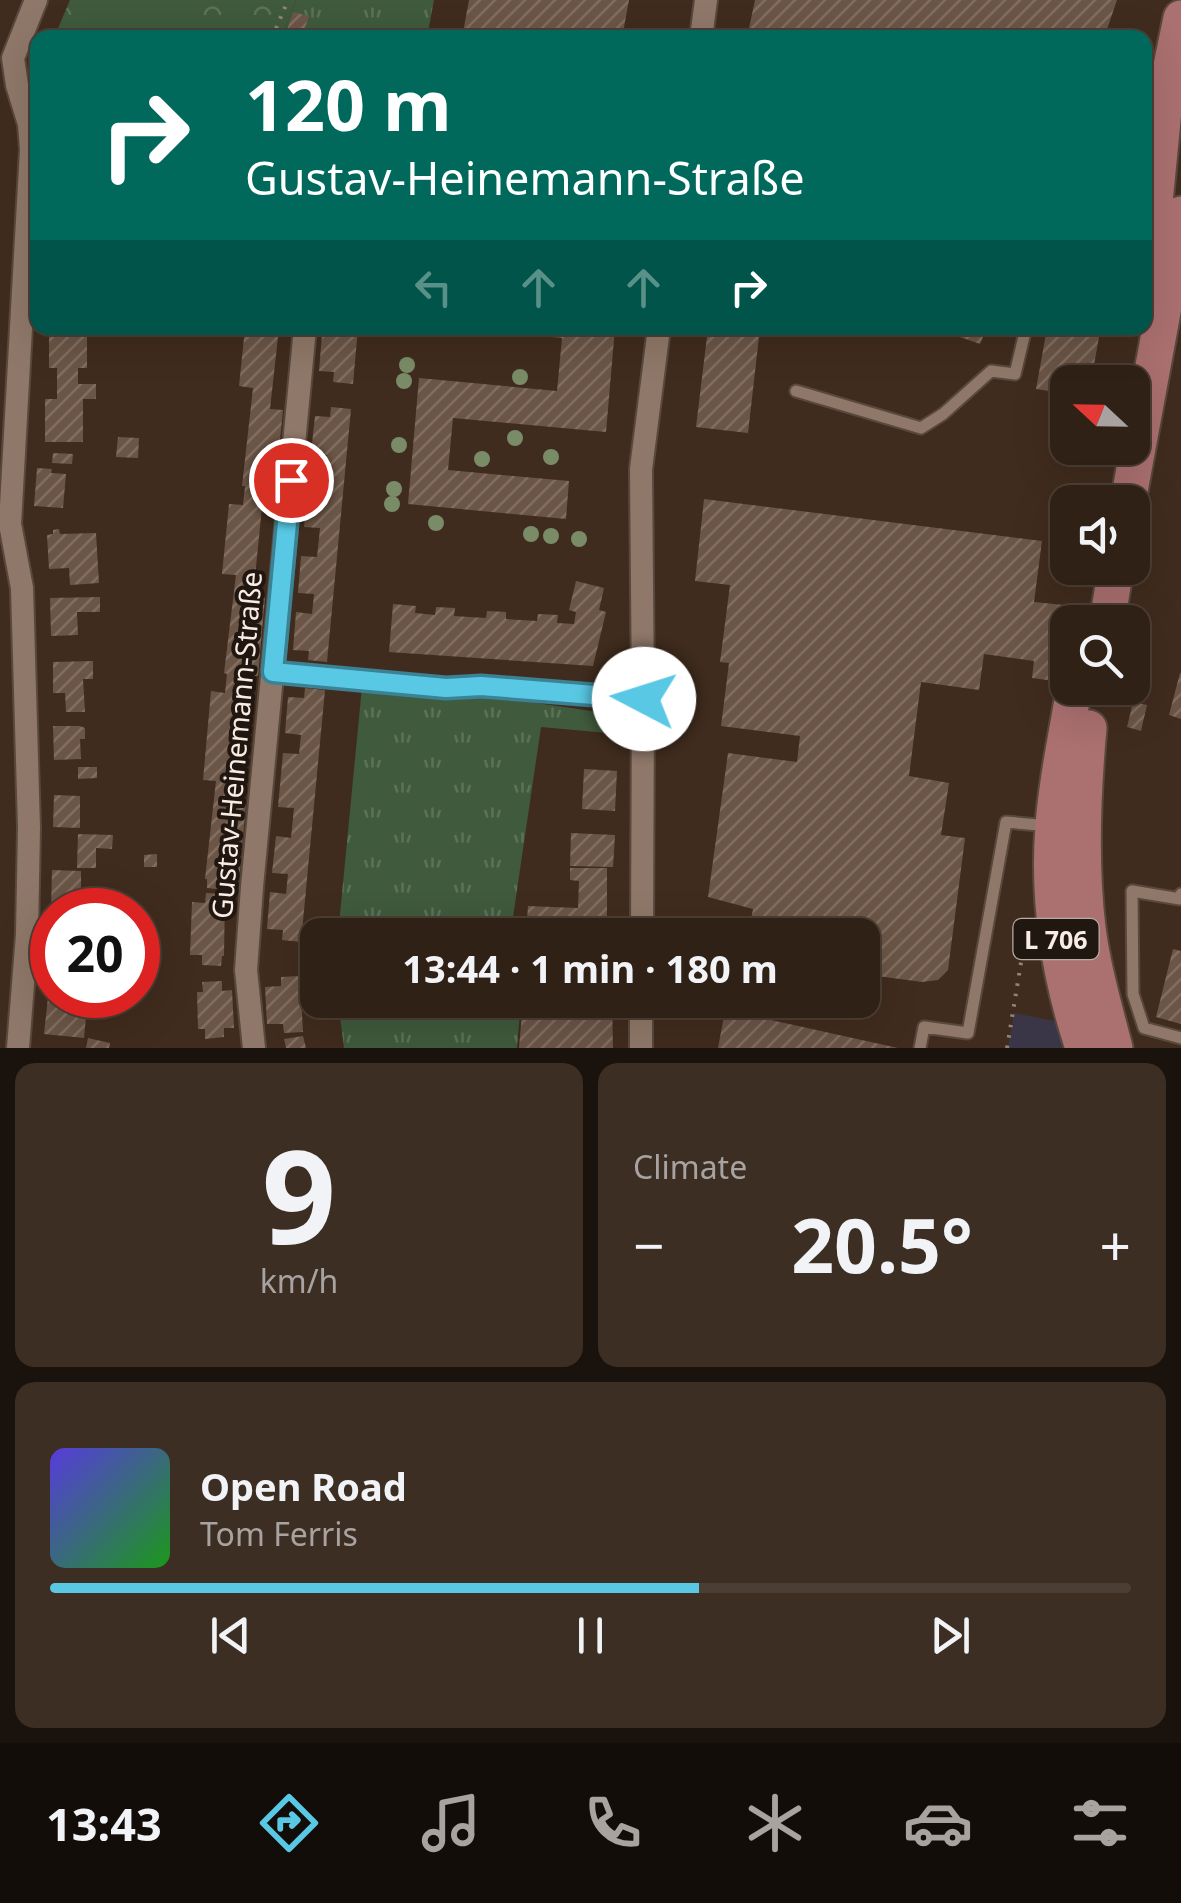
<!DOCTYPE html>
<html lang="en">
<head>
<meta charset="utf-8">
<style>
	body { margin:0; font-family:"Noto Sans",sans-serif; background:#3c2e23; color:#f1f3f6; height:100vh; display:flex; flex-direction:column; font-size:38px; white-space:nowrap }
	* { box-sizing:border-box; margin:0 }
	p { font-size:32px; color:#a8a3a1 }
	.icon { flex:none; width:55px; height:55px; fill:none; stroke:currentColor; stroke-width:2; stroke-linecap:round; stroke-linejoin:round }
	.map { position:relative; height:1048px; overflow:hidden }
	.drawer { display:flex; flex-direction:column; gap:15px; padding:15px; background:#1a120c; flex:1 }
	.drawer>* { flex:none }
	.top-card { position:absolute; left:30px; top:30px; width:1122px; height:305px; border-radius:20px; box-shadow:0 10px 40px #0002,0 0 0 2px #4b3e35; background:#00695c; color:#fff; overflow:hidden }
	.needle { width:65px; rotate:292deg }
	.controls { position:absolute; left:1050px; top:365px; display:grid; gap:20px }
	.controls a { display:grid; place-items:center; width:100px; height:100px; border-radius:20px; background:#302116; box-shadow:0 10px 40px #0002,0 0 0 2px #4b3e35; font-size:50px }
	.speed { position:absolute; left:30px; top:888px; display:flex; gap:20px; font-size:50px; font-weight:700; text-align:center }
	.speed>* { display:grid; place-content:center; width:130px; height:130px; border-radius:50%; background:#302116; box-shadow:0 10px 40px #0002,0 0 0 2px #4b3e35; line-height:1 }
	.speed .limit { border:15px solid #d22; background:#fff; color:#111 }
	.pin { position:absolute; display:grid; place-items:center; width:85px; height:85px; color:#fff; margin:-42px; border:5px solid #fff; border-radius:50%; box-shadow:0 2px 10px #0007 }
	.me { position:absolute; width:110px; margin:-55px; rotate:275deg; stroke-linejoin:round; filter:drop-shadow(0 0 8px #0008) }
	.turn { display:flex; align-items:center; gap:35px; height:210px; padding:0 50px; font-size:45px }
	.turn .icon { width:130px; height:130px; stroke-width:2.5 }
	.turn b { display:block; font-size:70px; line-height:85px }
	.lanes { display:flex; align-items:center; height:95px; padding:0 50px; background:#0003; justify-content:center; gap:50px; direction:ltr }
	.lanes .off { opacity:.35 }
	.big { font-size:75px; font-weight:700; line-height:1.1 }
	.drawer .tile { flex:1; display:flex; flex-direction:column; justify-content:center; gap:15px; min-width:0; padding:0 35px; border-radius:20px; background:#3c2e23 }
	.drawer .dial { align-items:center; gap:0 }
	.dial b { font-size:130px; line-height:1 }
	.song { display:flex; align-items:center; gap:30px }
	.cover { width:120px; height:120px; border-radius:15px; background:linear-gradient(135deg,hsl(250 70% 55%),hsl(120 70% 35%)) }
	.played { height:10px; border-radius:5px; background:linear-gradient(90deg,#59c8e4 60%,#4b3e35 60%) }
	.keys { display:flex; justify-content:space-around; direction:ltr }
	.heat { display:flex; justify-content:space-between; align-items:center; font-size:55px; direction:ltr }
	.drawer .tiles { flex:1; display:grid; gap:15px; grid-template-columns:1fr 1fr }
	.tile:last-child { grid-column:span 2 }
	.trip { position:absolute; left:300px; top:918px; width:580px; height:100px; border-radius:20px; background:#302116; box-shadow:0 10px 40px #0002,0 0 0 2px #4b3e35; font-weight:700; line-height:100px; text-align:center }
	.dock { display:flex; height:160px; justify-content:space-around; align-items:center; background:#130d09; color:#a8a3a1 }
	.dock .icon { width:70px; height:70px }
	.dock .on { color:#59c8e4 }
	.dock b { font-size:45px; color:#f1f3f6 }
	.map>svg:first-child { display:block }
</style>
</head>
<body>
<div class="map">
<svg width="1181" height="1048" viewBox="0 0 1181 1048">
	<defs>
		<pattern id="grass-tufts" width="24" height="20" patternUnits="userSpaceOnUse" patternTransform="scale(2.5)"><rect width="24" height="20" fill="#3f5a3c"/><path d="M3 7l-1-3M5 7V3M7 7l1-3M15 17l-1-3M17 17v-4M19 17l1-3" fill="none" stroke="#5c7258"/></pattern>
		<pattern id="park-crowns" width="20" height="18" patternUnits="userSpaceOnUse" patternTransform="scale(2.5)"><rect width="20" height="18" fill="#3f5a3c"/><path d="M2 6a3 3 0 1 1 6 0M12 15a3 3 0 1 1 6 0" fill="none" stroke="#5c7258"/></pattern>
		<pattern id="building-hatch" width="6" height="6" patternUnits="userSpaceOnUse" patternTransform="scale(2.5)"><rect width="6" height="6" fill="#6b5546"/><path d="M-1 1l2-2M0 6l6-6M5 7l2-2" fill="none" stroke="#816e61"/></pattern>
	</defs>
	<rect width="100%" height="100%" fill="#402c1e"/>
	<path fill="#3a3647" d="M529 919 612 929V935H527Z
		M1014 1013 1065 1023 1073 1048H1008Z"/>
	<path fill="url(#grass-tufts)" d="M296 0H434L427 37 279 38 285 29Z
		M362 687 447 695H483L618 715 630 735 541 727 513 917 529 919 527 935H338Z
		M338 1000H521L517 1048H344Z"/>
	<path fill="url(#park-crowns)" d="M70 0H296L285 29 279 37 54 38Z"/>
	<path fill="#3f5a3c" d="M107 0H184L170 37H93Z"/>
	<path fill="url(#building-hatch)" d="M469 0H629L622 38H462Z
		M755 0H1117L1104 38H747Z
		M293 12 309 16 303 34 287 30Z
		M49 328H87V368H78V384H96V399H83V442H45V399H57V368H49Z
		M245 328H279L270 409 283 410 275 489 264 487 253 597 265 598 258 676 246 675 235 783 233 802 246 803 239 882 227 881 226 890 207 888V879H205L216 781 203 780 211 691 225 693 226 683 227 674 224 673 236 575 222 574 229 504 243 505 245 486H242L253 388 239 386Z
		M339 328H358L353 384 333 382 334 372 319 371 322 334 338 335Z
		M478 328H615L606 432 453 418 448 470 569 481 566 519 408 504 419 378 557 391 562 338 478 330Z
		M708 328H760L748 433 696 427Z
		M934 328H987L980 344Z
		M1047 328 1099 337 1091 382H1068V394L1036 389Z
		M331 407 351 409 327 662 308 660 309 651 293 650 296 612 312 614 314 594 298 593 301 556 317 557 319 538 320 528 304 527 309 472 325 474 327 455 311 453 315 416 330 417Z
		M118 437 139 438 138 458 116 457Z
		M53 453 73 454 72 464 52 463Z
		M37 468 52 469 51 473 66 474 63 508 34 506Z
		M704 499 1042 541 1034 602 1064 605 1054 681 1032 678 1034 661 984 654 979 690 921 682 909 776 949 783 941 835 965 838 948 970 938 980 922 982 862 974V935H748L753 909 708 897 728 753 797 762 800 736 721 726 729 663 720 662 730 585 695 581Z
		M59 529 60 534 96 533 99 583 70 585 69 568 49 569 47 535 53 534V530Z
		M576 581 604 588 599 610 606 612 593 666 389 652 393 604 416 606 415 613 435 615 436 607 455 608 454 616 486 618 487 611 506 612V619L537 621 538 614 558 615 557 623 574 624 576 612 569 610Z
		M100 597V612H77L78 635 51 636 50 598Z
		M93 661V679H83L85 712H66L65 693H53V662Z
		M1180 673H1181V719L1169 715Z
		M305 688 325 690 301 942 282 940 283 930 267 929 270 892 286 894 288 874 272 873 276 836 291 838 294 808 278 807 283 753 299 754 301 735 285 733 288 697 304 698Z
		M1133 702 1147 705 1141 731 1127 727Z
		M53 726H80L85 728V739H80L81 759 54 760Z
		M78 767H97V778L78 779Z
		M584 769 617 771 615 811 582 809Z
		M54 795 80 796V828L53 827Z
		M571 833 615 835 613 867 570 866Z
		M78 834 113 835 112 849 96 848V868H77Z
		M157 854V867H144V855Z
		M570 868H607V918L586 917V926L548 923 547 935H529L530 920H527L528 906 578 908 579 881 570 880Z
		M52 870 81 871V910H51Z
		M206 893 225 894 224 956H222L221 966 202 965V955H190L192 902 205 903Z
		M662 926 683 930V935H663Z
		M1173 949 1181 951V1024L1156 1017Z
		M300 976 303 1032 284 1033 283 1024H267L265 987 281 986V977Z
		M222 981V991L232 990 234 1028H224V1037L205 1039V1029H198L197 992H203L202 982Z
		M48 997 76 1000 74 1015 86 1017 84 1038 44 1034Z
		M523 1000H612L613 1048H519Z
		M678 1000H765L762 1018 898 1048H718L725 1011 677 1002Z
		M303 1036 306 1048H286L284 1039Z
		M88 1038 110 1043 109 1048H86Z"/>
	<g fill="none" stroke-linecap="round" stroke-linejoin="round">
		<defs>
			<path id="lane" d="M796 391 921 428 943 414 991 371 1015 374 1026 328
				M273 672 446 688 481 686 643 699
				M1181 894 1180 899 1132 891 1133 994 1144 1028 1181 1038
				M920 1048 924 1027 968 1033 1006 822 1050 826"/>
			<path id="street" d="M701 38 706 0
				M642 935 643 699 641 469 659 328
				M18 1048 27 934 29 828 22 588 10 524 31 149 29 124 17 85 13 58 36 0
				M254 1048 246 970 252 887 305 328
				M641 1048V1000"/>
			<path id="primary" d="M1145 277 1151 243 1166 90 1181 18
				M1128 502 1181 214
				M1107 622 1116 568
				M1074 688C1067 733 1056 780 1053 826 1047 902 1059 976 1083 1048
				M1089 728C1083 794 1080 862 1088 928 1093 968 1105 1009 1115 1048"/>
		</defs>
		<use href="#lane" stroke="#59483c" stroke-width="15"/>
		<use href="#street" stroke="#59483c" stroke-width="26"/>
		<use href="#primary" stroke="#59483c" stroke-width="39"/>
		<path stroke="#948378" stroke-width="4" stroke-dasharray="2.5 8" stroke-linecap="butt" d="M272 38 288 0
			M1007 1048 1026 932"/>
		<use href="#lane" stroke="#8f7869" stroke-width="11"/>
		<use href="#street" stroke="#8f7869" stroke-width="22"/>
		<use href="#primary" stroke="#ab7070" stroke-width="35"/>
	</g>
	<g fill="#798c67">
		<circle cx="407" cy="365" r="8"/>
		<circle cx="520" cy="377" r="8"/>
		<circle cx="404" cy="381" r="8"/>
		<circle cx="515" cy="438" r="8"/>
		<circle cx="399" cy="445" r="8"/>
		<circle cx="551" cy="457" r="8"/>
		<circle cx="482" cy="459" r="8"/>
		<circle cx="394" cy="489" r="8"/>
		<circle cx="392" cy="504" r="8"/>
		<circle cx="436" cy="523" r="8"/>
		<circle cx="531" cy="534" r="8"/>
		<circle cx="551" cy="536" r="8"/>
		<circle cx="579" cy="539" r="8"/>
	</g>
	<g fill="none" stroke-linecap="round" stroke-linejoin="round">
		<defs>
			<path id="route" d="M291 480 273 672 446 688 481 686 644 699"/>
		</defs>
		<use href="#route" stroke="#3a8294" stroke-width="25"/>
		<use href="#route" stroke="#59c8e4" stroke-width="18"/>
	</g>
	<g text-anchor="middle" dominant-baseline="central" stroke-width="8" stroke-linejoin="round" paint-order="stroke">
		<rect fill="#201711" stroke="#b9aca5" stroke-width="2.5" x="1013.5" y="919" width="85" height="40" rx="8"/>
		<g font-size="25" font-weight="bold" fill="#faece4">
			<text x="1056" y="939">L 706</text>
		</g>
		<g font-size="28" fill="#faece4" stroke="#201711">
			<text transform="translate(236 745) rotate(-85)">Gustav-Heinemann-Straße</text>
		</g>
	</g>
</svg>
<div class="controls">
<a><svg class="needle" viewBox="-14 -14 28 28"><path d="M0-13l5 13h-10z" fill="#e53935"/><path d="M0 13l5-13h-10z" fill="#a8a3a1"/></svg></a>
<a><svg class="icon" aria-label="sound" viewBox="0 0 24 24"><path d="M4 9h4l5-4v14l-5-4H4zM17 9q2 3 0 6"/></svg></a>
<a><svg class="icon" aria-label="search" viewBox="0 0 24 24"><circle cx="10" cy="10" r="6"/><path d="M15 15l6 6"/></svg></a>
</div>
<div class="speed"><div class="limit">20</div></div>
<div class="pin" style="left:291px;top:480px;background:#d93025"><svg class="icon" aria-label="arrive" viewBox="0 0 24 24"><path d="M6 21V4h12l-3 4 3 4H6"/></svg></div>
<svg class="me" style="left:644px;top:699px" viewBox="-20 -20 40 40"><circle r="19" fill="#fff"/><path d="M0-13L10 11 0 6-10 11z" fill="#59c8e4"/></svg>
<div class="trip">13:44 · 1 min · 180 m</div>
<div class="top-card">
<div class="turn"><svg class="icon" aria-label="right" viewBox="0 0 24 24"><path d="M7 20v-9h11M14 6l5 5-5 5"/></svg><div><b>120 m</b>Gustav-Heinemann-Straße</div></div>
<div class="lanes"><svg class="icon off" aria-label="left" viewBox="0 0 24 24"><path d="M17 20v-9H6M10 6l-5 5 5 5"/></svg><svg class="icon off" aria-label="ahead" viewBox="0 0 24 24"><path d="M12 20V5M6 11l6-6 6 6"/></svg><svg class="icon off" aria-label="ahead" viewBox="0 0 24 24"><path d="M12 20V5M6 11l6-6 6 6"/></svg><svg class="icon" aria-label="right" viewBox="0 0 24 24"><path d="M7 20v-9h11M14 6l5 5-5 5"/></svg></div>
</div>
</div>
<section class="drawer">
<div class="tiles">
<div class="tile dial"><b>9</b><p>km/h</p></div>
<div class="tile"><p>Climate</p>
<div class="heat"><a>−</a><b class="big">20.5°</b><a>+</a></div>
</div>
<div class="tile">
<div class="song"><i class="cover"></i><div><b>Open Road</b><p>Tom Ferris</p></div></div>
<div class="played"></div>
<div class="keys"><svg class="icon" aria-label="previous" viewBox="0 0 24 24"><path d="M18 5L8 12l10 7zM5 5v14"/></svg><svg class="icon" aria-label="pause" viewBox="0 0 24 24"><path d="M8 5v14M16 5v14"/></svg><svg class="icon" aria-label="next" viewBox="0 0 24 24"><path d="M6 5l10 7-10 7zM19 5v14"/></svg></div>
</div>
</div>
</section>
<nav class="dock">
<b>13:43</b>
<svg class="icon on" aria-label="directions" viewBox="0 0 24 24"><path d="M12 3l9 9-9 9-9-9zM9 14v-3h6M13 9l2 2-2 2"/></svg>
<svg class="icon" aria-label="music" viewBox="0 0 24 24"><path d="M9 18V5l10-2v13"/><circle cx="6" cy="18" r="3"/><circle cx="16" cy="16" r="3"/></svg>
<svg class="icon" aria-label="phone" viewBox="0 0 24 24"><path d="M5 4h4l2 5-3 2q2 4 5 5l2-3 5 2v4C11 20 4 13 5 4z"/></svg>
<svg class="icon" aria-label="climate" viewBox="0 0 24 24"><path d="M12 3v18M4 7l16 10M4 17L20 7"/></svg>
<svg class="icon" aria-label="car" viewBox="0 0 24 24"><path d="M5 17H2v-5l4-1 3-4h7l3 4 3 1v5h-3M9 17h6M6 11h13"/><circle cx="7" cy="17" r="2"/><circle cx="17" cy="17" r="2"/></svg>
<svg class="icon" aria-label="filters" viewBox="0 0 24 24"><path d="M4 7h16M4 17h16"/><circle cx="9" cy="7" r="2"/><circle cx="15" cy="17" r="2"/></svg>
</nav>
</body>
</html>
